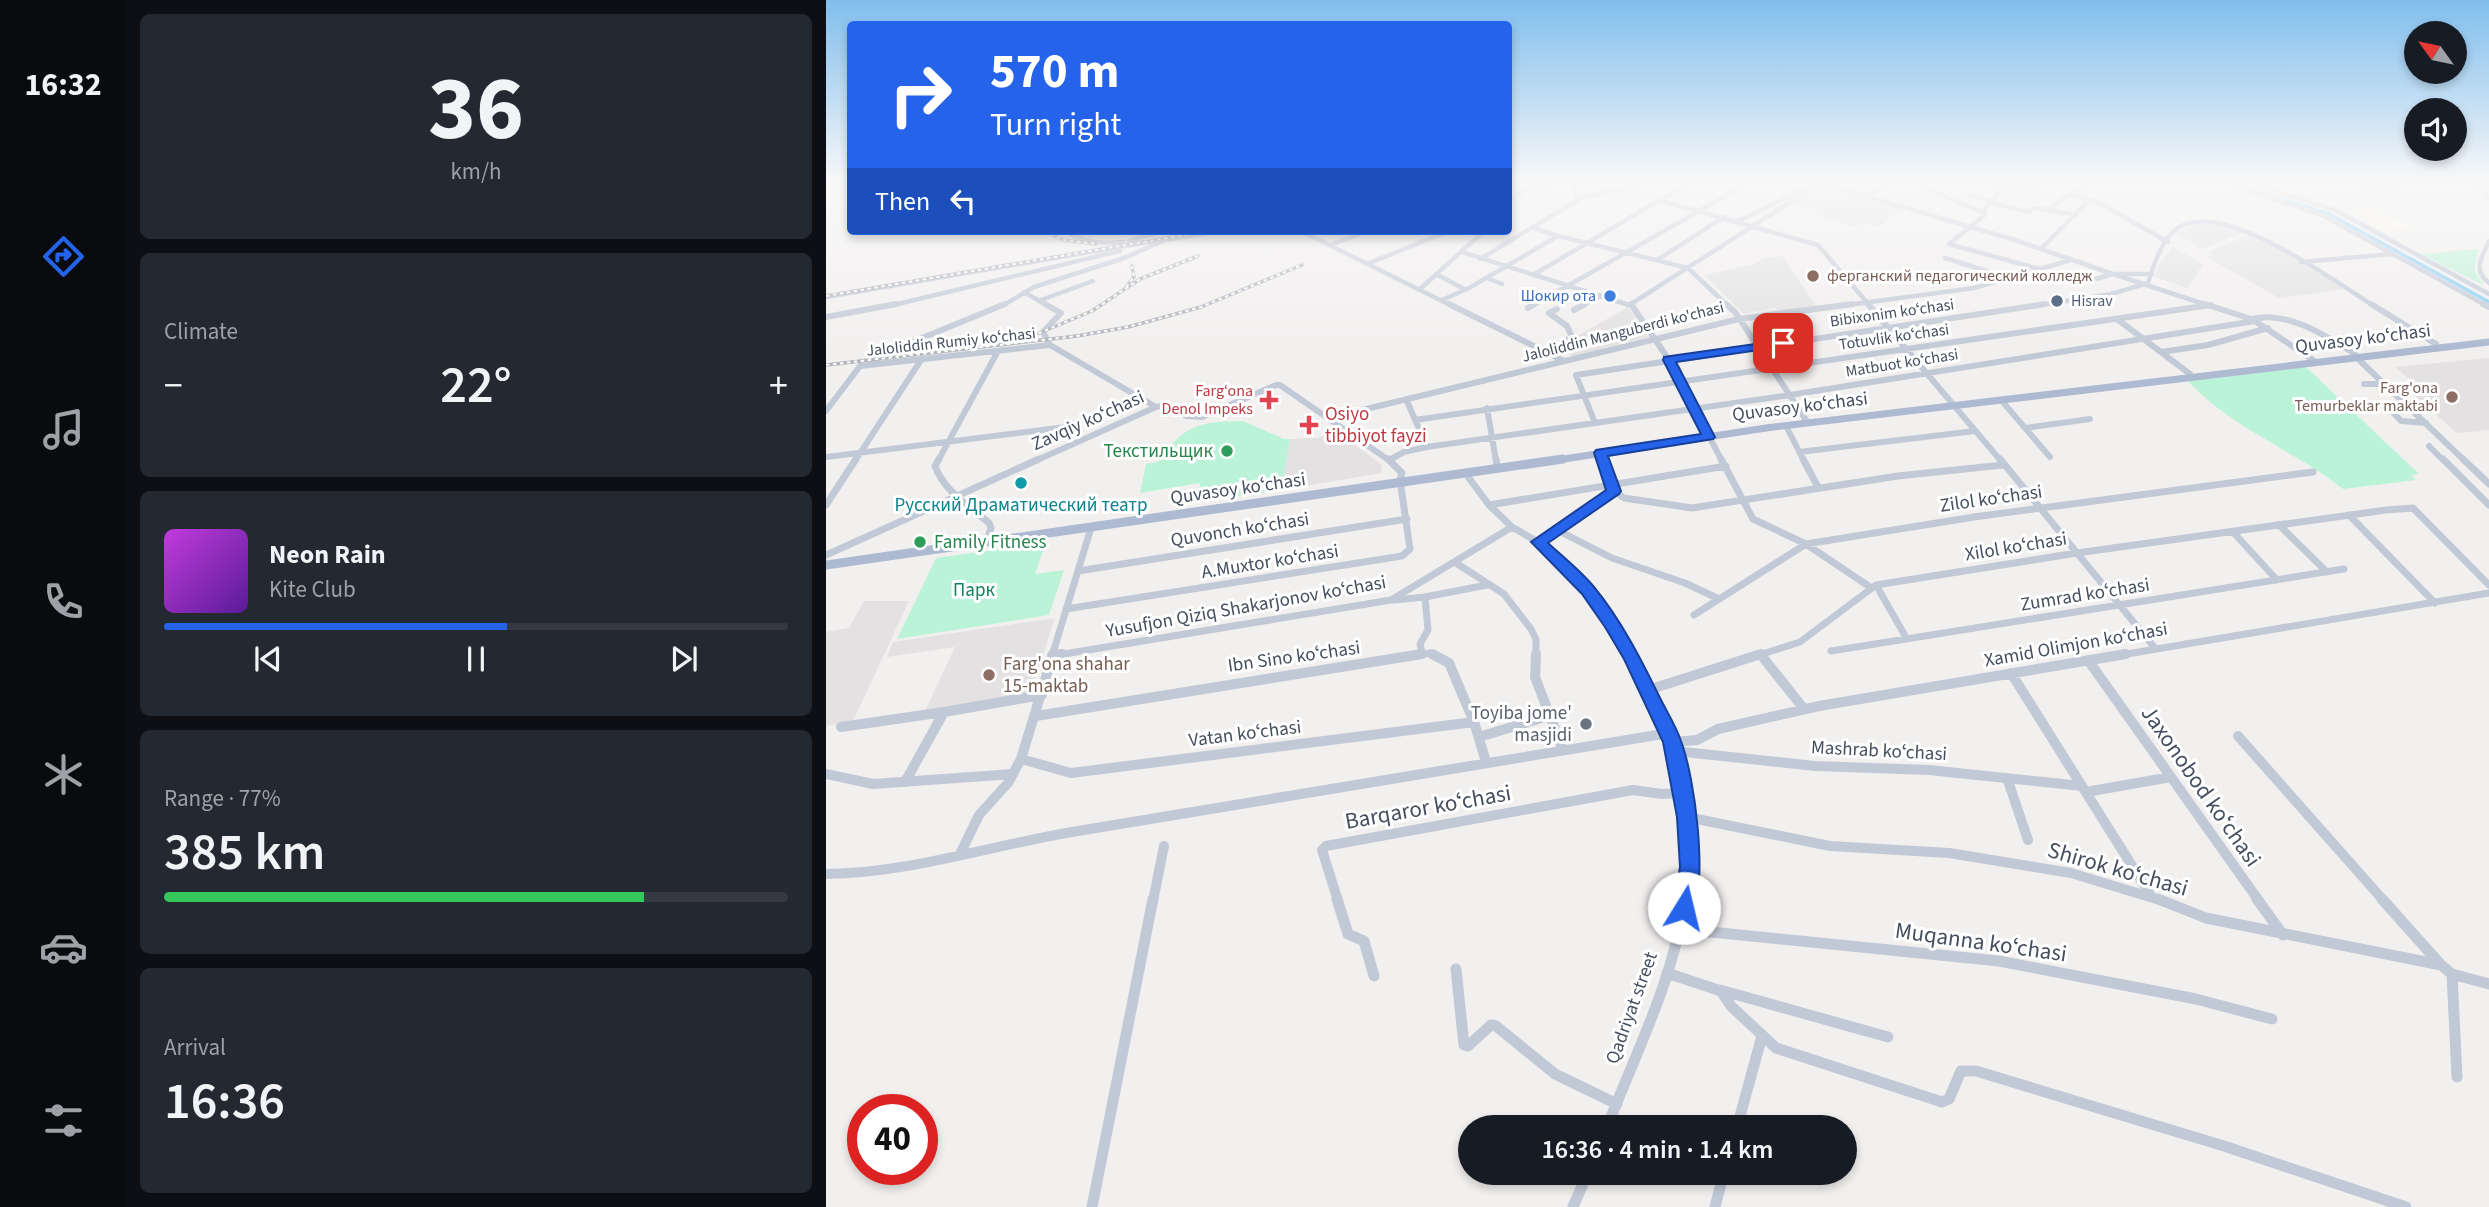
<!DOCTYPE html>
<html lang="en">
<head>
<meta charset="utf-8">
<style>
	body { margin:0; font-family:"Source Sans 3",sans-serif; background:#242831; color:#f1f3f6; height:100vh; display:flex; flex-direction:column; font-size:26px; white-space:nowrap }
	* { box-sizing:border-box; margin:0 }
	p { font-size:23px; color:#9ea1a6 }
	.icon { flex:none; width:38px; height:38px; fill:none; stroke:currentColor; stroke-width:2; stroke-linecap:round; stroke-linejoin:round }
	.map { position:relative; flex:1; overflow:hidden }
	.panel { display:flex; flex-direction:column; gap:14px; padding:14px; background:#0d0f14; width:700px }
	.panel>* { flex:none }
	.top-card { position:absolute; left:21px; top:21px; width:665px; height:214px; border-radius:7px; box-shadow:0 4px 10px #0003; background:#2563eb; color:#fff; overflow:hidden }
	.needle { width:46px; rotate:303deg }
	.tools { position:absolute; left:1578px; top:21px; display:grid; gap:14px }
	.tools a { display:grid; place-items:center; width:63px; height:63px; border-radius:50%; background:#171b24; box-shadow:0 4px 10px #0003; font-size:35px }
	.speed { position:absolute; left:21px; top:1094px; display:flex; gap:14px; font-size:35px; font-weight:700; text-align:center }
	.speed>* { display:grid; place-content:center; width:91px; height:91px; border-radius:50%; background:#171b24; box-shadow:0 4px 10px #0003; line-height:1 }
	.speed .limit { border:10px solid #d22; background:#fff; color:#111 }
	.pin { position:absolute; display:grid; place-items:center; width:60px; height:60px; color:#fff; margin:-30px; border-radius:14px; box-shadow:0 4px 10px #0006 }
	.me { position:absolute; width:77px; margin:-38px; rotate:9deg; stroke-linejoin:round; filter:drop-shadow(0 0 5px #0008) }
	.turn { display:flex; align-items:center; gap:24px; height:147px; padding:0 28px; font-size:32px }
	.turn .icon { width:91px; height:91px; stroke-width:2.5 }
	.turn b { display:block; font-size:49px; line-height:60px }
	.then { display:flex; align-items:center; height:66px; padding:0 28px; background:#0003; gap:14px; font-size:26px }
	.big { font-size:52px; font-weight:600; line-height:1.1 }
	.panel .card { flex:1; display:flex; flex-direction:column; justify-content:center; gap:10px; min-width:0; padding:0 24px; border-radius:10px; background:#242831 }
	.panel .dial { align-items:center; gap:0 }
	.dial b { font-size:91px; line-height:1 }
	.song { display:flex; align-items:center; gap:21px }
	.cover { width:84px; height:84px; border-radius:10px; background:linear-gradient(135deg,hsl(290 70% 55%),hsl(270 70% 35%)) }
	.played { height:7px; border-radius:4px; background:linear-gradient(90deg,#2563eb 55%,#363941 55%) }
	.keys { display:flex; justify-content:space-around; direction:ltr }
	.heat { display:flex; justify-content:space-between; align-items:center; font-size:38px; direction:ltr }
	.charge { height:10px; border-radius:5px; background:linear-gradient(90deg,#34c759 77%,#363941 0) }
	.trip { position:absolute; left:632px; top:1115px; width:399px; height:70px; border-radius:35px; background:#171b24; box-shadow:0 4px 10px #0003; font-weight:600; line-height:70px; text-align:center }
	main { display:flex; flex:1; min-height:0 }
	.tabs { display:flex; flex-direction:column; width:126px; justify-content:space-around; align-items:center; background:#090b0e; color:#9ea1a6 }
	.tabs .icon { width:49px; height:49px }
	.tabs .on { color:#2563eb }
	.tabs b { font-size:32px; color:#f1f3f6 }
	.map>svg:first-child { display:block }
</style>
</head>
<body>
<main>
<nav class="tabs">
<b>16:32</b>
<svg class="icon on" aria-label="directions" viewBox="0 0 24 24"><path d="M12 3l9 9-9 9-9-9zM9 14v-3h6M13 9l2 2-2 2"/></svg>
<svg class="icon" aria-label="music" viewBox="0 0 24 24"><path d="M9 18V5l10-2v13"/><circle cx="6" cy="18" r="3"/><circle cx="16" cy="16" r="3"/></svg>
<svg class="icon" aria-label="phone" viewBox="0 0 24 24"><path d="M5 4h4l2 5-3 2q2 4 5 5l2-3 5 2v4C11 20 4 13 5 4z"/></svg>
<svg class="icon" aria-label="climate" viewBox="0 0 24 24"><path d="M12 3v18M4 7l16 10M4 17L20 7"/></svg>
<svg class="icon" aria-label="car" viewBox="0 0 24 24"><path d="M5 17H2v-5l4-1 3-4h7l3 4 3 1v5h-3M9 17h6M6 11h13"/><circle cx="7" cy="17" r="2"/><circle cx="17" cy="17" r="2"/></svg>
<svg class="icon" aria-label="filters" viewBox="0 0 24 24"><path d="M4 7h16M4 17h16"/><circle cx="9" cy="7" r="2"/><circle cx="15" cy="17" r="2"/></svg>
</nav>
<section class="panel">
<div class="card dial"><b>36</b><p>km/h</p></div>
<div class="card"><p>Climate</p>
<div class="heat"><a>−</a><b class="big">22°</b><a>+</a></div>
</div>
<div class="card">
<div class="song"><i class="cover"></i><div><b>Neon Rain</b><p>Kite Club</p></div></div>
<div class="played"></div>
<div class="keys"><svg class="icon" aria-label="previous" viewBox="0 0 24 24"><path d="M18 5L8 12l10 7zM5 5v14"/></svg><svg class="icon" aria-label="pause" viewBox="0 0 24 24"><path d="M8 5v14M16 5v14"/></svg><svg class="icon" aria-label="next" viewBox="0 0 24 24"><path d="M6 5l10 7-10 7zM19 5v14"/></svg></div>
</div>
<div class="card"><p>Range · 77%</p><b class="big">385 km</b><div class="charge"></div></div>
<div class="card"><p>Arrival</p><b class="big">16:36</b></div>
</section>
<div class="map">
<svg width="1663" height="1207" viewBox="0 0 1663 1207">
	<rect width="100%" height="100%" fill="#f2f0ef"/>
	<path fill="#fefae8" d="M1550 208 1589 229 1561 231 1524 211Z"/>
	<path fill="#e3e1e1" d="M1196 181 1214 190 1222 196 1208 206 1186 201 1171 184Z
		M1507 181H1573L1570 196 1518 186Z
		M997 186 1076 209 1052 227 1037 222 1030 227 993 216 998 213 967 204Z
		M1370 223 1393 224 1421 231 1376 249 1350 233Z
		M1427 234 1518 289 1453 298 1381 257 1387 255 1383 253 1386 250Z
		M1347 247 1377 264 1362 288 1329 277 1331 267Z
		M956 256 991 307 952 311 949 307 918 314 878 275 929 264 938 258Z
		M802 307 824 337 747 356 729 349Z
		M1663 358V430L1631 433 1579 387 1591 386 1569 367Z
		M509 430 555 464 556 473 455 490 464 439 492 438Z
		M38 601H83L27 721 0 726V632L23 628Z
		M229 618 204 693 99 711 129 647 61 657 67 642Z"/>
	<path fill="#bbf3d8" d="M1653 249 1648 269 1657 285 1595 254Z
		M1480 367 1593 474 1585 475 1590 480 1517 489C1468 450 1405 428 1362 381Z
		M417 421 458 439H464L455 490 372 502 374 483 314 493 320 464 332 462C359 424 372 422 417 421Z
		M220 543 209 574 238 570 223 615 71 639 110 558Z"/>
	<g fill="none" stroke-linecap="round" stroke-linejoin="round">
		<path stroke="#84cdf4" stroke-width="3.5" d="M1401 181 1503 214 1663 302"/>
		<path stroke="#c2c9d6" stroke-width="4.5" d="M749 181 748 190 752 200
			M988 181 1189 240 1287 274H1326
			M1082 181 1156 212
			M1144 181H1156
			M1392 181 1496 215 1661 306
			M1418 181 1509 210 1663 294
			M1645 181 1663 198
			M682 183 695 181
			M1647 183 1663 184
			M1142 194 1166 201
			M1244 194 1272 202 1342 242
			M1039 196 1070 181
			M832 200 992 245 1044 306
			M1164 202 1202 212 1210 208 1250 215
			M682 203 699 189 748 181
			M1225 209 1236 198 1273 181
			M1156 212 1174 191 1158 181
			M912 221 978 189
			M708 228 732 236
			M240 231C257 243 277 244 297 242
			M475 231 626 306
			M303 241 337 231
			M1663 241C1656 257 1646 270 1663 283
			M1123 244 1213 269
			M1123 244 1160 214 1156 212
			M504 245 542 231
			M1215 249 1264 199
			M636 252 806 306
			M1119 258 1183 278
			M654 259 755 198 831 181
			M831 260 898 217
			M1475 262 1566 254
			M541 264 623 231
			M612 275 640 290
			M707 275 866 181
			M661 278 676 284
			M1266 280 1287 274 1384 306
			M594 289 658 231
			M198 292 222 306
			M0 297 329 241
			M215 300 267 281
			M616 300 643 288 732 236 862 268 902 306
			M805 304 994 183
			M63 306 294 251
			M176 306 208 287 298 258 339 240 393 231
			M706 306 926 181
			M756 306 776 295
			M1014 306 1148 288 1245 260
			M1208 306 1285 294 1322 283C1327 267 1335 241 1349 230 1392 194 1509 282 1548 306
			M1380 306 1385 305"/>
		<path stroke="#c2c9d6" stroke-width="6" d="M219 304 235 313 217 332 224 345
			M623 304 738 361
			M805 304 843 360 896 461
			M900 304 909 312 980 420
			M1042 304 1175 461
			M1379 304 1425 319
			M1545 304 1610 344
			M1657 304 1663 307
			M702 308 709 304
			M748 310 759 304
			M0 317 70 304
			M1291 319 1364 374
			M1426 319C1461 310 1501 336 1529 354
			M1429 321 1487 360
			M722 352 746 337 741 326 723 313 731 309
			M1335 352 1382 345 1442 328
			M1531 358 1639 461
			M43 365 57 354 179 304
			M1538 384H1559
			M580 399 601 447
			M1175 400 1224 457
			M1581 404 1561 406 1575 421 1600 423
			M661 408 670 461
			M0 411 34 366 224 345 330 407
			M503 418 913 319 1027 304
			M589 420 1385 305
			M769 423 750 375 1219 304
			M960 426 978 461
			M1199 428 1264 419
			M1603 446 1618 461
			M973 452 1149 431
			M774 453 777 461
			M0 457 240 427 312 396
			M563 460 578 452 601 447 964 395 1429 321
			M29 461 95 360
			M112 461 172 351
			M209 461 330 407 342 405 360 416 376 417 450 385H454L564 461"/>
		<path stroke="#c2c9d6" stroke-width="7" d="M113 459 109 466C118 491 143 506 163 523L165 528 162 537
			M670 459 671 465
			M776 459 787 488
			M895 459 927 519 980 544 1044 587
			M977 459 992 487
			M1174 459 1328 647
			M1617 459 1663 505
			M1637 459 1663 484
			M640 474 663 505 686 527 712 542 762 590 805 656
			M788 491 798 498 866 508 1072 476 1177 465
			M0 505 30 459
			M663 505 900 466
			M1523 515 1609 603
			M1453 525 1501 572
			M731 530 786 558 859 583 891 598
			M1407 532 1451 580
			M712 542 788 491
			M0 555 213 459
			M630 563 678 594 705 629 710 639V656
			M252 571 581 519
			M1050 585 1081 639
			M568 600 599 597
			M240 609 576 556 584 549 574 480 576 473 562 459
			M868 615 980 544 1148 517 1487 472
			M1005 651 1518 569
			M596 653 594 644 602 630 599 597 661 585
			M226 656 565 600 686 527
			M226 656 265 528
			M585 656 604 653 610 656
			M930 656 974 642 1050 585 1251 553 1560 510 1587 508 1663 585
			M1289 656 1663 593"/>
		<path stroke="#c2c9d6" stroke-width="10" d="M606 654 623 663 648 722 660 762
			M710 654 709 677 737 750
			M804 654C848 730 872 813 859 901
			M935 655 978 709
			M226 656 236 654
			M1262 660 1433 901
			M1185 673 1325 896
			M822 690 935 654
			M210 716 596 654
			M15 727 118 712
			M1412 736 1558 901
			M653 737 722 716
			M847 742 871 740 892 729 993 706 1300 654
			M849 751 989 766 1103 770 1256 786
			M195 759 245 773 648 722
			M0 774 47 784 187 774
			M1181 778 1202 840
			M79 782 118 712 216 695
			M1260 792 1345 777
			M861 817 1004 846 1123 853 1245 873 1337 901
			M134 854 153 815 182 783 195 759 227 654
			M0 874C84 873 163 846 246 832 445 800 644 765 843 733
			M327 901 338 846
			M512 901 496 850 500 846 807 790 836 794 857 793"/>
		<path stroke="#c2c9d6" stroke-width="11" d="M511 899 522 934 538 941 548 976
			M1332 899 1380 918 1615 965 1626 974 1663 984
			M1431 899 1457 935
			M1556 899 1615 965
			M855 929 1173 961 1370 999 1446 1019
			M630 969 638 1045 642 1046 665 1025 670 1026 729 1074 791 1104
			M841 973 895 991 905 1006 950 1048 1116 1102 1123 1099 1135 1071H1150L1398 1146 1580 1207
			M1626 974 1631 1077
			M894 990 1062 1037
			M781 1127C810 1053 848 978 859 899
			M911 1127 936 1036
			M266 1207 327 899
			M747 1207 762 1172
			M889 1207 898 1172"/>
		<path stroke="#adbad1" stroke-width="7" d="M725 461 940 428 1663 342"/>
		<path stroke="#adbad1" stroke-width="9" d="M0 565 737 459"/>
		<defs>
			<path id="rail" d="M0 186 24 183
				M218 231 237 240 270 244
				M300 287 308 277 306 266
				M0 296 382 231
				M206 336 266 311 314 279 372 256
				M0 365 251 336 302 327 375 307 476 265"/>
		</defs>
		<use href="#rail" stroke="#b1b3bb" stroke-width="3.5"/>
		<use href="#rail" stroke="#fff" stroke-width="2" stroke-dasharray="3.5" stroke-linecap="butt"/>
	</g>
	<linearGradient id="sky" x2="0" y2="1"><stop stop-color="#80beed"/><stop offset="0.52" stop-color="#f9f8f8"/><stop offset="1" stop-color="#f9f8f8" stop-opacity="0"/></linearGradient>
	<rect width="1663" height="350" fill="url(#sky)"/>
	<path fill="#2563eb" stroke="#184099" stroke-width="2" d="M957 340 961 341V346L850 362 889 437 887 439 782 456 795 491 793 494 722 543C737 557 755 571 768 587 795 620 815 659 834 698 841 712 850 726 855 741 869 779 882 878 866 915L858 918 851 915 847 908 854 867 851 817 837 742 798 659 779 627 756 594 705 542 780 490 768 453 770 450 875 434 837 360 838 357Z"/>
	<g fill="#8d6e63" stroke="#fff" stroke-width="2.5">
		<circle cx="987" cy="276" r="7"/>
		<circle cx="1626" cy="397" r="7"/>
		<circle cx="163" cy="675" r="7"/>
	</g>
	<circle fill="#3f7fe0" stroke="#fff" stroke-width="2.5" cx="784" cy="296" r="7"/>
	<circle fill="#5c6f8a" stroke="#fff" stroke-width="2.5" cx="1231" cy="301" r="7"/>
	<g fill="#e0444e" stroke="#fff" stroke-width="2.5">
		<path d="M439.5 389.5h7v7h7v7h-7v7h-7v-7h-7v-7h7z"/>
		<path d="M479.5 414.5h7v7h7v7h-7v7h-7v-7h-7v-7h7z"/>
	</g>
	<g fill="#2e9e5b" stroke="#fff" stroke-width="2.5">
		<circle cx="401" cy="451" r="7"/>
		<circle cx="94" cy="542" r="7"/>
	</g>
	<circle fill="#0f9aa8" stroke="#fff" stroke-width="2.5" cx="195" cy="483" r="7"/>
	<circle fill="#6b7280" stroke="#fff" stroke-width="2.5" cx="760" cy="724" r="7"/>
	<g text-anchor="middle" dominant-baseline="central" stroke-width="6" stroke-linejoin="round" paint-order="stroke">
		<g font-size="16" fill="#785e54" stroke="#fff" text-anchor="start">
			<text x="1001" y="276">ферганский педагогический колледж</text>
			<text x="1612" y="388" text-anchor="end">Farg'ona<tspan x="1612" dy="18">Temurbeklar maktabi</tspan></text>
		</g>
		<g font-size="16" fill="#366cbe" stroke="#fff" text-anchor="end">
			<text x="770" y="296">Шокир ота</text>
		</g>
		<g font-size="16" fill="#4e5e75" stroke="#fff" text-anchor="start">
			<text x="1245" y="301">Hisrav</text>
		</g>
		<g font-size="16" fill="#464f5f" stroke="#fff">
			<text transform="translate(1066 313) rotate(-8)">Bibixonim koʻchasi</text>
			<text transform="translate(797 332) rotate(-14)">Jaloliddin Manguberdi ko'chasi</text>
			<text transform="translate(1068 337) rotate(-8)">Totuvlik koʻchasi</text>
			<text transform="translate(125 342) rotate(-6)">Jaloliddin Rumiy koʻchasi</text>
			<text transform="translate(1076 363) rotate(-9)">Matbuot koʻchasi</text>
		</g>
		<g font-size="16" fill="#be3a42" stroke="#fff" text-anchor="end">
			<text x="427" y="391">Farg‘ona<tspan x="427" dy="18">Denol Impeks</tspan></text>
		</g>
		<g font-size="19" fill="#464f5f" stroke="#fff">
			<text transform="translate(1537 339) rotate(-7)">Quvasoy koʻchasi</text>
			<text transform="translate(974 407) rotate(-7)">Quvasoy koʻchasi</text>
			<text transform="translate(262 421) rotate(-24)">Zavqiy koʻchasi</text>
			<text transform="translate(412 489) rotate(-8)">Quvasoy koʻchasi</text>
			<text transform="translate(1165 499) rotate(-8)">Zilol koʻchasi</text>
			<text transform="translate(414 530) rotate(-9)">Quvonch koʻchasi</text>
			<text transform="translate(1190 547) rotate(-9)">Xilol koʻchasi</text>
			<text transform="translate(444 562) rotate(-9)">A.Muxtor koʻchasi</text>
			<text transform="translate(1259 595) rotate(-9)">Zumrad koʻchasi</text>
			<text transform="translate(420 607) rotate(-10)">Yusufjon Qiziq Shakarjonov koʻchasi</text>
			<text transform="translate(1250 645) rotate(-10)">Xamid Olimjon koʻchasi</text>
			<text transform="translate(468 657) rotate(-8)">Ibn Sino koʻchasi</text>
			<text transform="translate(419 734) rotate(-7)">Vatan koʻchasi</text>
			<text transform="translate(1053 751) rotate(3)">Mashrab koʻchasi</text>
			<text transform="translate(806 1008) rotate(-70)">Qadriyat street</text>
		</g>
		<g font-size="19" fill="#be3a42" stroke="#fff" text-anchor="start">
			<text x="499" y="414">Osiyo<tspan x="499" dy="22">tibbiyot fayzi</tspan></text>
		</g>
		<g font-size="19" fill="#27864d" stroke="#fff" text-anchor="end">
			<text x="387" y="451">Текстильщик</text>
			<text x="108" y="542" text-anchor="start">Family Fitness</text>
		</g>
		<g font-size="19" fill="#0d838f" stroke="#fff">
			<text x="195" y="505">Русский Драматический театр</text>
		</g>
		<g font-size="19" fill="#0f8259" stroke="#fff">
			<text x="148" y="590">Парк</text>
		</g>
		<g font-size="19" fill="#785e54" stroke="#fff" text-anchor="start">
			<text x="177" y="664">Farg'ona shahar<tspan x="177" dy="22">15-maktab</tspan></text>
		</g>
		<g font-size="19" fill="#5b616d" stroke="#fff" text-anchor="end">
			<text x="746" y="713">Toyiba jome'<tspan x="746" dy="22">masjidi</tspan></text>
		</g>
		<g font-size="23" fill="#464f5f" stroke="#fff">
			<text transform="translate(1375 786) rotate(55)">Jaxonobod koʻchasi</text>
			<text transform="translate(602 807) rotate(-10)">Barqaror koʻchasi</text>
			<text transform="translate(1292 869) rotate(16)">Shirok koʻchasi</text>
			<text transform="translate(1155 942) rotate(8)">Muqanna koʻchasi</text>
		</g>
	</g>
</svg>
<div class="tools">
<a><svg class="needle" viewBox="-14 -14 28 28"><path d="M0-13l5 13h-10z" fill="#e53935"/><path d="M0 13l5-13h-10z" fill="#9ea1a6"/></svg></a>
<a><svg class="icon" aria-label="sound" viewBox="0 0 24 24"><path d="M4 9h4l5-4v14l-5-4H4zM17 9q2 3 0 6"/></svg></a>
</div>
<div class="speed"><div class="limit">40</div></div>
<div class="pin" style="left:957px;top:343px;background:#d93025"><svg class="icon" aria-label="arrive" viewBox="0 0 24 24"><path d="M6 21V4h12l-3 4 3 4H6"/></svg></div>
<svg class="me" style="left:858px;top:908px" viewBox="-20 -20 40 40"><circle r="19" fill="#fff"/><path d="M0-13L10 11 0 6-10 11z" fill="#2563eb"/></svg>
<div class="trip">16:36 · 4 min · 1.4 km</div>
<div class="top-card">
<div class="turn"><svg class="icon" aria-label="right" viewBox="0 0 24 24"><path d="M7 20v-9h11M14 6l5 5-5 5"/></svg><div><b>570 m</b>Turn right</div></div>
<div class="then">Then<svg class="icon" aria-label="left" viewBox="0 0 24 24"><path d="M17 20v-9H6M10 6l-5 5 5 5"/></svg></div>
</div>
</div>
</main>
</body>
</html>
